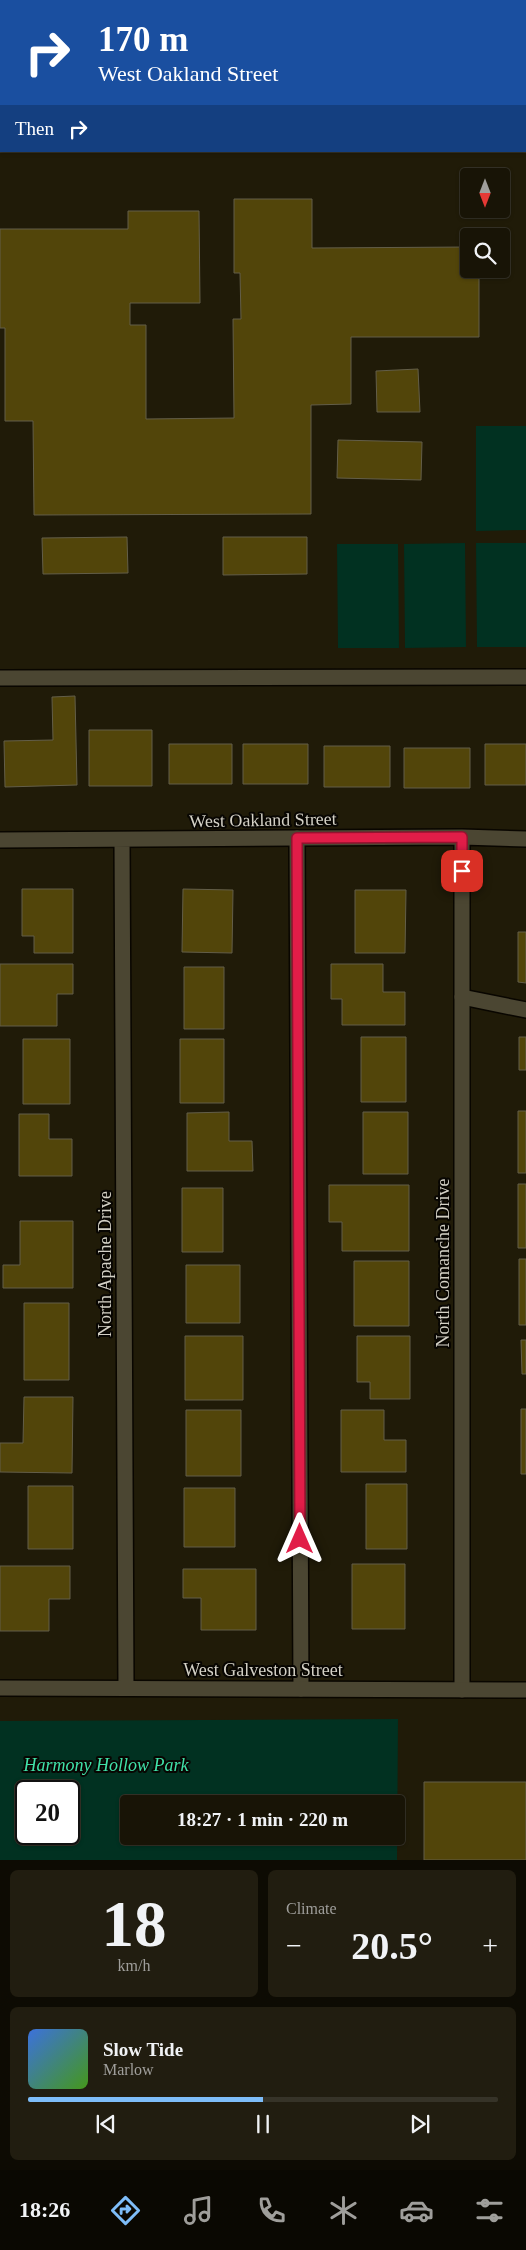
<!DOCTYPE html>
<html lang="en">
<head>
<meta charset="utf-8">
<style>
	body { margin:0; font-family:Georgia,serif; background:#211d10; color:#f1f3f6; height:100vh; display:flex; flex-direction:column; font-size:19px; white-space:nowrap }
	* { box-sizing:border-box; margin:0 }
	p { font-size:16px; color:#9f9e9b }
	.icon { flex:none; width:28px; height:28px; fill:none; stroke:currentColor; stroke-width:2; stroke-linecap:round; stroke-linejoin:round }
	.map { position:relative; height:1860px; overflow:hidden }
	.sheet { display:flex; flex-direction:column; gap:10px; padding:10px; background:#0d0b03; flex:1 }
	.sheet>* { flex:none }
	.guide { position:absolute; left:0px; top:0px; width:526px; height:152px; box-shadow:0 1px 4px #0004,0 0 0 1px #363328; background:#1a4fa0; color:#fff; overflow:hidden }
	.needle { width:32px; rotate:180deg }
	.fabs { position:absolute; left:460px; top:168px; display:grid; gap:10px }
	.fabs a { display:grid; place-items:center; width:50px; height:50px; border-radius:5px; background:#181406; box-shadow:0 1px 4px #0004,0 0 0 1px #363328; font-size:25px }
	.speed { position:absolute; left:15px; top:1780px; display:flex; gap:10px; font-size:25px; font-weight:700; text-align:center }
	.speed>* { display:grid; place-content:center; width:65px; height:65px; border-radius:50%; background:#181406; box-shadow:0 1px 4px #0004,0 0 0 1px #363328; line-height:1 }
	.speed .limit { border:2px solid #111; border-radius:8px; background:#fff; color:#111 }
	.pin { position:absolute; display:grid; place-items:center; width:42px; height:42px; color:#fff; margin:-21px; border-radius:10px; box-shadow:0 2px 8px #0006 }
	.me { position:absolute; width:55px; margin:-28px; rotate:0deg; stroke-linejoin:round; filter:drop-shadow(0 0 4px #0008) }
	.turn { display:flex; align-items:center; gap:18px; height:105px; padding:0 15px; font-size:22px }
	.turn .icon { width:65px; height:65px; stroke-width:2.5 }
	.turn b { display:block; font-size:35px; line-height:42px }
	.then { display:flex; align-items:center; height:48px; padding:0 15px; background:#0003; gap:10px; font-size:19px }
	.big { font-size:38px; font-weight:600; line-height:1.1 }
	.sheet .card { flex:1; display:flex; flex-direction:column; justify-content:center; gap:8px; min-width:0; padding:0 18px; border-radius:8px; background:#211d10 }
	.sheet .dial { align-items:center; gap:0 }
	.dial b { font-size:65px; line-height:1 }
	.song { display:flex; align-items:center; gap:15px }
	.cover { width:60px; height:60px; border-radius:8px; background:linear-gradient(135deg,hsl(220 70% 55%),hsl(100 70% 35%)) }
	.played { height:5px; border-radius:2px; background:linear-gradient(90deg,#7ebdf9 50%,#363328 50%) }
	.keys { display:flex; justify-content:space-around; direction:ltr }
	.heat { display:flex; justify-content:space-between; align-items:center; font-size:28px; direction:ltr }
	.sheet .tiles { flex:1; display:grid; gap:10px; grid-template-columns:1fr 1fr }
	.card:last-child { grid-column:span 2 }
	.trip { position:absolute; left:120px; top:1795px; width:285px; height:50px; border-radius:5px; background:#181406; box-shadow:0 1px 4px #0004,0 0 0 1px #363328; font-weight:600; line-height:50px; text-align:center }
	.dock { display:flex; height:80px; justify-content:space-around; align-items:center; background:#0a0802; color:#9f9e9b }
	.dock .icon { width:35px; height:35px }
	.dock .selected { color:#7ebdf9 }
	.dock b { font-size:22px; color:#f1f3f6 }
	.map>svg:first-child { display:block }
</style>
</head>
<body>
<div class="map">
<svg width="526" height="1860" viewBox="0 0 526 1860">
	<rect width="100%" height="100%" fill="#201b08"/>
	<path fill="#013121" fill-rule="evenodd" d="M476 426H526V530L476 531Z
		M465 543 466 647 405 648 404 544Z
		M476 543H526V647H477Z
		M337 544H398L399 648H338Z
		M398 1719 397 1860H0V1721ZM69 1791V1834H26V1791ZM129 1804H396V1836H129Z"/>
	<path fill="#52450a" stroke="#635e49" d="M234 199H312V248L469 247V269H479V337H351V404L311 405V514L34 515 33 421H5V328H0V229H128V211H199L200 303H130V325H146V419L234 418 233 319H241L240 273H234Z
		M418 369 420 412H377L376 371Z
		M338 440 422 442 421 480 337 478Z
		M127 537 128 573 43 574 42 538Z
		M223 537H307V574L223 575Z
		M75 696 77 785 5 787 4 741 53 740 52 697Z
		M89 730H152V786H89Z
		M169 744H232V784H169Z
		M243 744H308V784H243Z
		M485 744H526V785H485Z
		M324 746H390V787H324Z
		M404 748H470V788H404Z
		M22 889H73V953H34V936H22Z
		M183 889 233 890 232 953 182 952Z
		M355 890H406L405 953H355Z
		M518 932H526V983L518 982Z
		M0 964H73V994H57V1026H0Z
		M331 964H383V992H405V1025H342V999H331Z
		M184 967H224V1029H184Z
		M361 1037H406V1102H361Z
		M519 1037H526V1070H519Z
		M23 1039H70V1104H23Z
		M180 1039H224V1103H180Z
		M518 1111H526V1173H518Z
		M229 1112V1141H252L253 1171H187V1113Z
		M363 1112H408V1174H363Z
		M19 1114H49V1139H72V1176H19Z
		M518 1184H526V1248H518Z
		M329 1185H409V1251H342V1222H329Z
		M182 1188H223V1252H182Z
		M20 1221H73V1288H3V1265H20Z
		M519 1259H526V1325H519Z
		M354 1261H409V1326H354Z
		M186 1265H240V1323H186Z
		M24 1303H69V1380H24Z
		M185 1336H243V1400H185Z
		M357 1336H410V1399H370V1382H357Z
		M521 1340H526V1374H522Z
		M24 1397H73L72 1473 0 1472V1443H23Z
		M521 1409H526V1474H521Z
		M186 1410H241V1476H186Z
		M341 1410H384V1440H406V1472H341Z
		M366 1484H407V1549H366Z
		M28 1486H73V1549H28Z
		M184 1488H235V1547H184Z
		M352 1564H405V1629H352Z
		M0 1566H70V1599H49V1631H0Z
		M183 1569H256V1630H201V1598H183Z
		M424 1782H526V1860H424Z"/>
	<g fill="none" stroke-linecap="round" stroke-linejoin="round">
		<defs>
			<path id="service" d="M448 0V1
				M0 678 526 677
				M297 838 301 1689
				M462 997 526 1010"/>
			<path id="minor" d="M256 0V1
				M462 837V1690
				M0 840 462 837 526 839
				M122 840 126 1687"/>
			<path id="tertiary" d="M0 52H1
				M525 52H526
				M0 1688 526 1690"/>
		</defs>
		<use href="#service" stroke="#090600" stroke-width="18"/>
		<use href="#minor" stroke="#090600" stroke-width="18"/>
		<use href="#tertiary" stroke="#090600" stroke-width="18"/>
		<use href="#service" stroke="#4b4632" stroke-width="15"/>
		<use href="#minor" stroke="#4b4632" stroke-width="15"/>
		<use href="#tertiary" stroke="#4b4632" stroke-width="15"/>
	</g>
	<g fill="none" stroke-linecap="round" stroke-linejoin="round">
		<defs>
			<path id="route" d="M300 1539 297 838 462 837V871"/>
		</defs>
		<use href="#route" stroke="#92132f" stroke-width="12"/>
		<use href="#route" stroke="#e11d48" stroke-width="9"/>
	</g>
	<g text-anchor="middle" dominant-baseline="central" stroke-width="4" stroke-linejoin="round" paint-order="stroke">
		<g font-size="18" fill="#d4d1c6" stroke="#080602">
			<text transform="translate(263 820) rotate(-1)">West Oakland Street</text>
			<text transform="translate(443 1263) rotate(-90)">North Comanche Drive</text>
			<text transform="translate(105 1264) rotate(-90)">North Apache Drive</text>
			<text x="263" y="1670">West Galveston Street</text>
		</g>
		<g font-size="18" font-style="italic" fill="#40e1a8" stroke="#080602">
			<text x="106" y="1765">Harmony Hollow Park</text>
		</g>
	</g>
</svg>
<div class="fabs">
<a><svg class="needle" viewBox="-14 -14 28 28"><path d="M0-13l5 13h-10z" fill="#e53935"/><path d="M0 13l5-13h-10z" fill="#9f9e9b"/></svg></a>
<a><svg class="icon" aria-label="search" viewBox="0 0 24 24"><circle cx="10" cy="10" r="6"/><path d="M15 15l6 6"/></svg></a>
</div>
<div class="speed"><div class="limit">20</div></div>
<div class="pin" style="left:462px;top:871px;background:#d93025"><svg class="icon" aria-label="arrive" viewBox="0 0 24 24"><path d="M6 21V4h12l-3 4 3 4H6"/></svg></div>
<svg class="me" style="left:300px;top:1539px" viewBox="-20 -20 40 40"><path d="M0-17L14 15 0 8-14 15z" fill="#e11d48" stroke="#fff" stroke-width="4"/></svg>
<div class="trip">18:27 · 1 min · 220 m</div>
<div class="guide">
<div class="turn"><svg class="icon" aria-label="right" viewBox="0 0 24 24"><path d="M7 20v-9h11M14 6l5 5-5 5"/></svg><div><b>170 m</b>West Oakland Street</div></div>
<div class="then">Then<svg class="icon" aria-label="right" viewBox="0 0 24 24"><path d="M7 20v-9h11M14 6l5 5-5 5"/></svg></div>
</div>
</div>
<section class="sheet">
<div class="tiles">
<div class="card dial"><b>18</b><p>km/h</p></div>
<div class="card"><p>Climate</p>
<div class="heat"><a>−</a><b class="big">20.5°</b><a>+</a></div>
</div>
<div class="card">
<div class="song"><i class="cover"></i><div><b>Slow Tide</b><p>Marlow</p></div></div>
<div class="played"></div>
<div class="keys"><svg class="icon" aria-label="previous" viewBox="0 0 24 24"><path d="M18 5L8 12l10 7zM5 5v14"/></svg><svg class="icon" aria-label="pause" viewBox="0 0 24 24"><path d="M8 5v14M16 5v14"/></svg><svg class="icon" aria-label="next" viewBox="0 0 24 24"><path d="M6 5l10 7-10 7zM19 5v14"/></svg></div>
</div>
</div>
</section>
<nav class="dock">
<b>18:26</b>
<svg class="icon selected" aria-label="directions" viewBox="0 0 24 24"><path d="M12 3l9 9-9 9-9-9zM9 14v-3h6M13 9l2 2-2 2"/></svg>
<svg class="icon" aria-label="music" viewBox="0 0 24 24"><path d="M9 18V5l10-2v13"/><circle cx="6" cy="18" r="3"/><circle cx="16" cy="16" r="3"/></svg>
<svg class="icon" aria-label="phone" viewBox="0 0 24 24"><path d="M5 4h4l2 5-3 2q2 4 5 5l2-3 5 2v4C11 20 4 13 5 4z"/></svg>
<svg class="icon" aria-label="climate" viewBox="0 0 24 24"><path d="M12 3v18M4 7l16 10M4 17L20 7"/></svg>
<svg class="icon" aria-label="car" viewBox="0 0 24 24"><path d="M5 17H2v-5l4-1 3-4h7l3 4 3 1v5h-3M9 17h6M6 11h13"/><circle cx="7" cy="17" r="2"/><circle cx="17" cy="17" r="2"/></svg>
<svg class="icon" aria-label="filters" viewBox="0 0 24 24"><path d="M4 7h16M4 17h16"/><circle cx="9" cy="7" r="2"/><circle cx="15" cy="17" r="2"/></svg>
</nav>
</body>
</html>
